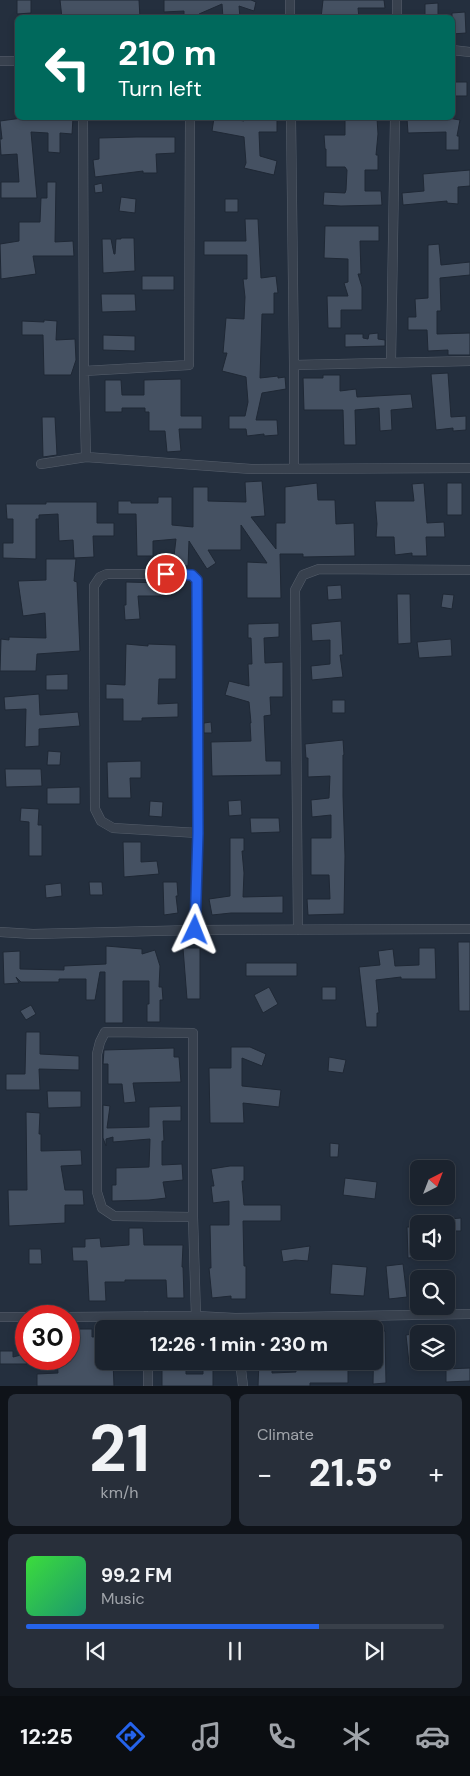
<!DOCTYPE html>
<html lang="en">
<head>
<meta charset="utf-8">
<style>
	body { margin:0; font-family:"DM Sans",sans-serif; background:#282f3a; color:#f1f3f6; height:100vh; display:flex; flex-direction:column; font-size:19px; white-space:nowrap }
	* { box-sizing:border-box; margin:0 }
	p { font-size:16px; color:#a0a4aa }
	.icon { flex:none; width:28px; height:28px; fill:none; stroke:currentColor; stroke-width:2; stroke-linecap:round; stroke-linejoin:round }
	.map { position:relative; height:1386px; overflow:hidden }
	.drawer { display:flex; flex-direction:column; gap:8px; padding:8px; background:#0f1319; flex:1 }
	.drawer>* { flex:none }
	.guide { position:absolute; left:15px; top:15px; width:440px; height:105px; border-radius:8px; box-shadow:0 2px 8px #0003,0 0 0 1px #39404a; background:#00695c; color:#fff; overflow:hidden }
	.needle { width:32px; rotate:42deg }
	.tools { position:absolute; left:410px; top:1160px; display:grid; gap:10px }
	.tools a { display:grid; place-items:center; width:45px; height:45px; border-radius:8px; background:#1b232e; box-shadow:0 2px 8px #0003,0 0 0 1px #39404a; font-size:25px }
	.speed { position:absolute; left:15px; top:1305px; display:flex; gap:10px; font-size:25px; font-weight:700; text-align:center }
	.speed>* { display:grid; place-content:center; width:65px; height:65px; border-radius:50%; background:#1b232e; box-shadow:0 2px 8px #0003,0 0 0 1px #39404a; line-height:1 }
	.speed .limit { border:8px solid #d22; background:#fff; color:#111 }
	.pin { position:absolute; display:grid; place-items:center; width:42px; height:42px; color:#fff; margin:-21px; border:2px solid #fff; border-radius:50%; box-shadow:0 1px 5px #0007 }
	.me { position:absolute; width:55px; margin:-28px; rotate:2deg; stroke-linejoin:round; filter:drop-shadow(0 0 4px #0008) }
	.turn { display:flex; align-items:center; gap:18px; height:105px; padding:0 20px; font-size:22px }
	.turn .icon { width:65px; height:65px; stroke-width:2.5 }
	.turn b { display:block; font-size:35px; line-height:42px }
	.big { font-size:38px; font-weight:800; line-height:1.1 }
	.drawer .widget { flex:1; display:flex; flex-direction:column; justify-content:center; gap:8px; min-width:0; padding:0 18px; border-radius:8px; background:#282f3a }
	.drawer .dial { align-items:center; gap:0 }
	.dial b { font-size:65px; line-height:1 }
	.song { display:flex; align-items:center; gap:15px }
	.cover { width:60px; height:60px; border-radius:8px; background:linear-gradient(135deg,hsl(120 70% 55%),hsl(160 70% 35%)) }
	.played { height:5px; border-radius:2px; background:linear-gradient(90deg,#2563eb 70%,#39404a 70%) }
	.keys { display:flex; justify-content:space-around; direction:ltr }
	.heat { display:flex; justify-content:space-between; align-items:center; font-size:28px; direction:ltr }
	.drawer .tiles { flex:1; display:grid; gap:8px; grid-template-columns:1fr 1fr }
	.widget:last-child { grid-column:span 2 }
	.trip { position:absolute; left:95px; top:1320px; width:288px; height:50px; border-radius:8px; background:#1b232e; box-shadow:0 2px 8px #0003,0 0 0 1px #39404a; font-weight:800; line-height:50px; text-align:center }
	.menu { display:flex; height:80px; justify-content:space-around; align-items:center; background:#0b0e12; color:#a0a4aa }
	.menu .icon { width:35px; height:35px }
	.menu .on { color:#2563eb }
	.menu b { font-size:22px; color:#f1f3f6 }
	.map>svg:first-child { display:block }
</style>
</head>
<body>
<div class="map">
<svg width="470" height="1386" viewBox="0 0 470 1386">
	<rect width="100%" height="100%" fill="#242f3e"/>
	<path fill="#455162" stroke="#1f2835" d="M17 0H31V13L17 14Z
		M60 0H139L140 18H62Z
		M164 0H251L256 2 254 11 239 6 240 18H223L222 4 199 14V18H184V11L164 12Z
		M323 0H384L385 8H358L359 18H321Z
		M438 3V16L425 17V4Z
		M465 12 466 33 452 34V13Z
		M452 82H467V96H452Z
		M22 118H73L72 134 60 133V153L48 152V133L31 132 37 198H1V182H19L17 154 1 155 0 139H2L0 121Z
		M214 118H227L244 121V118H277V132H259L260 156 277 161 274 175 244 168 246 163 244 137 212 131Z
		M345 118H377L378 134 376 155H378V170H365V191H381L382 205 341 206 323 205 324 192 345 193 346 190 347 170 345 167H326V149H325L324 135H345Z
		M448 118 460 120 457 136H459V150H446V132L408 133 407 119Z
		M136 137H175V153L156 154 157 173H143V171L95 177 93 160 99 159V138Z
		M470 170V186L458 187V204L447 203V201L403 205 402 193 424 191 423 174Z
		M47 182H56L55 242 73 241 74 256H33L36 274 1 279 0 244 19 241V222H40L41 198H47Z
		M102 183 103 192 95 193 94 185Z
		M121 197 136 199 135 213 119 211Z
		M225 199H238V212H225Z
		M245 219H258L261 278 276 276 278 293H274V314H262L260 378 278 376V378L285 377 286 389 262 393 256 420H277L278 435 264 436V434L247 436 246 429H229V416H245L248 402 246 377 222 371 227 353H223L226 318 244 319 245 297 243 279H247V255H204V241H246Z
		M325 226H379V241H360L361 274H358L362 287V310H341V328H328L327 296H348L344 283 348 282V259L324 258Z
		M121 238H134L135 271 103 273 102 239H111L114 254H115L116 239H121Z
		M439 244 441 265 470 262V275L440 278 441 311H437V334L470 333V355H448V350L428 351 427 330H408V317H416L415 299 428 298V245Z
		M142 276H174V290H142Z
		M101 294H135L136 311 102 312Z
		M44 320 57 321 56 340 75 339 76 360 71 375H44L43 335H22V321L44 322Z
		M378 333V339L385 340V346L345 347V334H363V338L368 339 369 334Z
		M103 335 135 336V351L103 350Z
		M448 373 451 417 466 416V430L453 431V428L436 430 431 374Z
		M323 375H340V391L356 389 357 397 411 394 413 408 391 410 392 430 380 431 379 408 355 410 356 445H344L343 410H304L303 378H323Z
		M181 379V416H202V429H179L181 451 167 452 165 431H149V412H145V408H122V412H105V380H121L122 395H144V380Z
		M42 417H55L57 455 43 457Z
		M262 481 265 516 251 517 276 549V523H285V487L317 483 318 500H335L336 524 354 523 355 556 303 557V554H280L281 598H247V562L267 563 241 525V550H208L216 563 207 569 189 541 188 566 176 565V556H174L176 539 153 541V556H137L136 514H118V501H131V503H158V497H172V525L193 527V487H208V501L246 502 245 482Z
		M424 483 427 523 444 522 445 537H426L427 556H412V553L395 555 394 537H376L377 524 375 501H414L412 484Z
		M447 483H462V515H447Z
		M46 502H97V523H114V536H93L94 557 74 558 73 540 59 541 58 514 39 515V519H36V559L3 558V543H13V519H7L6 504H46Z
		M46 559H76L74 581 77 582 80 651 37 654 36 671H0L1 639 9 640V637L46 638 45 613 23 616 18 581 46 580Z
		M126 582 162 583V596H138L140 619 125 620 124 605H126Z
		M341 585 342 599 328 600 327 586Z
		M397 594H410L411 643 398 644Z
		M443 594 454 595 452 609 441 607Z
		M341 621 343 655H340L343 677 312 680 311 666 330 664V640L312 641 311 624Z
		M279 623V637L264 638 265 663 283 662V697H270L271 715 264 716 266 761H281V775L212 776 211 742 251 741 250 723H251L249 702 225 695 229 681 249 686 248 664H252L251 638H248V624Z
		M451 639 452 656 419 658 417 642Z
		M126 644 148 646V644L176 645V679H159L158 704 178 703V717L142 718V721H123V699H106V684L125 685Z
		M68 674V690H46V675Z
		M39 694 40 715 78 712 80 726 39 729V746L25 747 26 709 5 710 4 697Z
		M332 700H345V713H332Z
		M211 722 212 733H204V723Z
		M343 740 344 755H343V796L345 856 344 914 308 915 307 899H330L329 875H311V838H331V815L312 817 311 800 329 798 330 776 308 777V758H306L305 744Z
		M48 751 61 752 60 765H47Z
		M141 761V778H130L131 798H108L107 762Z
		M5 769H41L42 786 6 787Z
		M80 787V804H47V788Z
		M241 800 242 815 229 816 228 801Z
		M150 801 163 802 162 817 149 816Z
		M21 808 39 809 38 825H42V856H29V822L20 821Z
		M250 818H279L280 832 251 833Z
		M230 838H244V851H242L244 873 243 897 283 896V913H231L212 915 209 899 230 896Z
		M123 842H141V862L157 861 159 874 124 877Z
		M89 882H102L103 895H90Z
		M163 882H177L178 896H176L178 913 164 915Z
		M61 883 62 896 46 898 45 885Z
		M458 942H470V1011H459Z
		M106 946 142 949V954L155 950 160 966 159 987H162L163 1000H160V1022H147V1004H149V981H123V1023H105V972H100L95 1000H86V979H59V982H21L16 977 19 983 4 984 3 952 20 951V969L64 970V966L106 964Z
		M183 948H200V999H187Z
		M419 948H435L436 979H401V977L376 980 379 1013H377V1027H366L359 967 380 965 378 951 393 949 395 966 419 965Z
		M246 963H297V976H246Z
		M269 987 278 1004 263 1013 254 995Z
		M322 987H336V1000H322Z
		M31 1005 36 1014 26 1020 20 1011Z
		M26 1032H40V1054L79 1056V1070L39 1069 40 1090H6V1074H25Z
		M231 1047H250L266 1054 262 1066 242 1058V1086L281 1090 279 1107 243 1103 244 1123H210L209 1068H231Z
		M174 1048V1057H179L181 1082 133 1083 136 1102 124 1103 122 1084H108V1064H103L104 1050Z
		M329 1057 346 1060 343 1073 328 1071Z
		M47 1091H81V1107L48 1108Z
		M103 1105 110 1106 107 1128 149 1127V1107L181 1106V1121H163L164 1141H162V1165L182 1164 183 1180 163 1182 166 1198 149 1200 112 1201V1185H116V1168L149 1167 150 1139 113 1142V1137L106 1139V1146L103 1138Z
		M26 1112 40 1113 39 1134H41V1151L81 1150 82 1165 61 1166 65 1190H83L84 1205H65V1223L9 1226 8 1190H27Z
		M330 1143 339 1144 338 1157H330Z
		M230 1166H244V1181H242L244 1205H281V1221H243L244 1266H246V1299H231V1296L212 1298 209 1268H211L210 1225H229V1201L213 1203 211 1186H214L211 1169Z
		M345 1178 377 1182 375 1199 343 1195Z
		M461 1218V1231H449V1219Z
		M407 1227H419V1257L408 1258Z
		M129 1228H143L144 1245H183L182 1267H183L184 1298H167L166 1280H125V1282H105L106 1301H89L87 1261H73L72 1247H85V1239L100 1238 101 1247 129 1245Z
		M310 1246 308 1261 295 1260 283 1262 281 1250Z
		M29 1249H41L42 1264H29Z
		M332 1264 367 1267 364 1296 330 1294Z
		M403 1264 407 1297 389 1299 386 1266Z
		M76 1329H92V1337L104 1336V1361H113L114 1386H37V1374L58 1373 57 1359H69V1343H75Z
		M374 1331H385L386 1383 373 1384Z
		M419 1333V1362L409 1363 406 1335Z
		M0 1351H13V1357L25 1354 27 1364H0Z
		M162 1361H186V1374H203V1361H213V1386H162Z
		M259 1361H272V1373L296 1372 295 1361H348V1383H310V1386H258Z
		M470 1368V1381L446 1382V1369Z"/>
	<g fill="none" stroke-linecap="round" stroke-linejoin="round">
		<defs>
			<path id="minor" d="M290 18V0
				M397 18V0
				M452 50 470 52
				M0 61H18
				M83 118 84 371 86 457
				M291 118 294 365V468
				M391 361 395 118
				M294 365 470 361
				M84 371 189 365 190 118
				M41 464 86 457 251 469 470 468
				M195 930 198 833 197 580 192 575 185 574H107L100 577 94 586 95 809 101 821 113 828 198 833
				M298 930 295 590 303 575 319 569 470 570
				M0 932 33 934 195 930 470 929
				M193 1217 114 1216 102 1208 97 1192V1054L100 1042 105 1032 193 1033V1217L196 1316
				M146 1316 147 1329
				M0 1317H26
				M69 1317 196 1316 235 1318 470 1314
				M235 1318 236 1329
				M148 1361V1386
				M240 1361 243 1386"/>
		</defs>
		<use href="#minor" stroke="#565f6c" stroke-width="10"/>
		<use href="#minor" stroke="#38414e" stroke-width="9"/>
	</g>
	<g fill="none" stroke-linecap="round" stroke-linejoin="round">
		<defs>
			<path id="route" d="M166 574 192 575 197 580 198 833 195 930"/>
		</defs>
		<use href="#route" stroke="#184099" stroke-width="12"/>
		<use href="#route" stroke="#2563eb" stroke-width="9"/>
	</g>
</svg>
<div class="tools">
<a><svg class="needle" viewBox="-14 -14 28 28"><path d="M0-13l5 13h-10z" fill="#e53935"/><path d="M0 13l5-13h-10z" fill="#a0a4aa"/></svg></a>
<a><svg class="icon" aria-label="sound" viewBox="0 0 24 24"><path d="M4 9h4l5-4v14l-5-4H4zM17 9q2 3 0 6"/></svg></a>
<a><svg class="icon" aria-label="search" viewBox="0 0 24 24"><circle cx="10" cy="10" r="6"/><path d="M15 15l6 6"/></svg></a>
<a><svg class="icon" aria-label="layers" viewBox="0 0 24 24"><path d="M12 4l9 5-9 5-9-5zM3 14l9 5 9-5"/></svg></a>
</div>
<div class="speed"><div class="limit">30</div></div>
<div class="pin" style="left:166px;top:574px;background:#d93025"><svg class="icon" aria-label="arrive" viewBox="0 0 24 24"><path d="M6 21V4h12l-3 4 3 4H6"/></svg></div>
<svg class="me" style="left:195px;top:930px" viewBox="-20 -20 40 40"><path d="M0-17L14 15 0 8-14 15z" fill="#2563eb" stroke="#fff" stroke-width="4"/></svg>
<div class="trip">12:26 · 1 min · 230 m</div>
<div class="guide">
<div class="turn"><svg class="icon" aria-label="left" viewBox="0 0 24 24"><path d="M17 20v-9H6M10 6l-5 5 5 5"/></svg><div><b>210 m</b>Turn left</div></div>
</div>
</div>
<section class="drawer">
<div class="tiles">
<div class="widget dial"><b>21</b><p>km/h</p></div>
<div class="widget"><p>Climate</p>
<div class="heat"><a>−</a><b class="big">21.5°</b><a>+</a></div>
</div>
<div class="widget">
<div class="song"><i class="cover"></i><div><b>99.2 FM</b><p>Music</p></div></div>
<div class="played"></div>
<div class="keys"><svg class="icon" aria-label="previous" viewBox="0 0 24 24"><path d="M18 5L8 12l10 7zM5 5v14"/></svg><svg class="icon" aria-label="pause" viewBox="0 0 24 24"><path d="M8 5v14M16 5v14"/></svg><svg class="icon" aria-label="next" viewBox="0 0 24 24"><path d="M6 5l10 7-10 7zM19 5v14"/></svg></div>
</div>
</div>
</section>
<nav class="menu">
<b>12:25</b>
<svg class="icon on" aria-label="directions" viewBox="0 0 24 24"><path d="M12 3l9 9-9 9-9-9zM9 14v-3h6M13 9l2 2-2 2"/></svg>
<svg class="icon" aria-label="music" viewBox="0 0 24 24"><path d="M9 18V5l10-2v13"/><circle cx="6" cy="18" r="3"/><circle cx="16" cy="16" r="3"/></svg>
<svg class="icon" aria-label="phone" viewBox="0 0 24 24"><path d="M5 4h4l2 5-3 2q2 4 5 5l2-3 5 2v4C11 20 4 13 5 4z"/></svg>
<svg class="icon" aria-label="climate" viewBox="0 0 24 24"><path d="M12 3v18M4 7l16 10M4 17L20 7"/></svg>
<svg class="icon" aria-label="car" viewBox="0 0 24 24"><path d="M5 17H2v-5l4-1 3-4h7l3 4 3 1v5h-3M9 17h6M6 11h13"/><circle cx="7" cy="17" r="2"/><circle cx="17" cy="17" r="2"/></svg>
</nav>
</body>
</html>
